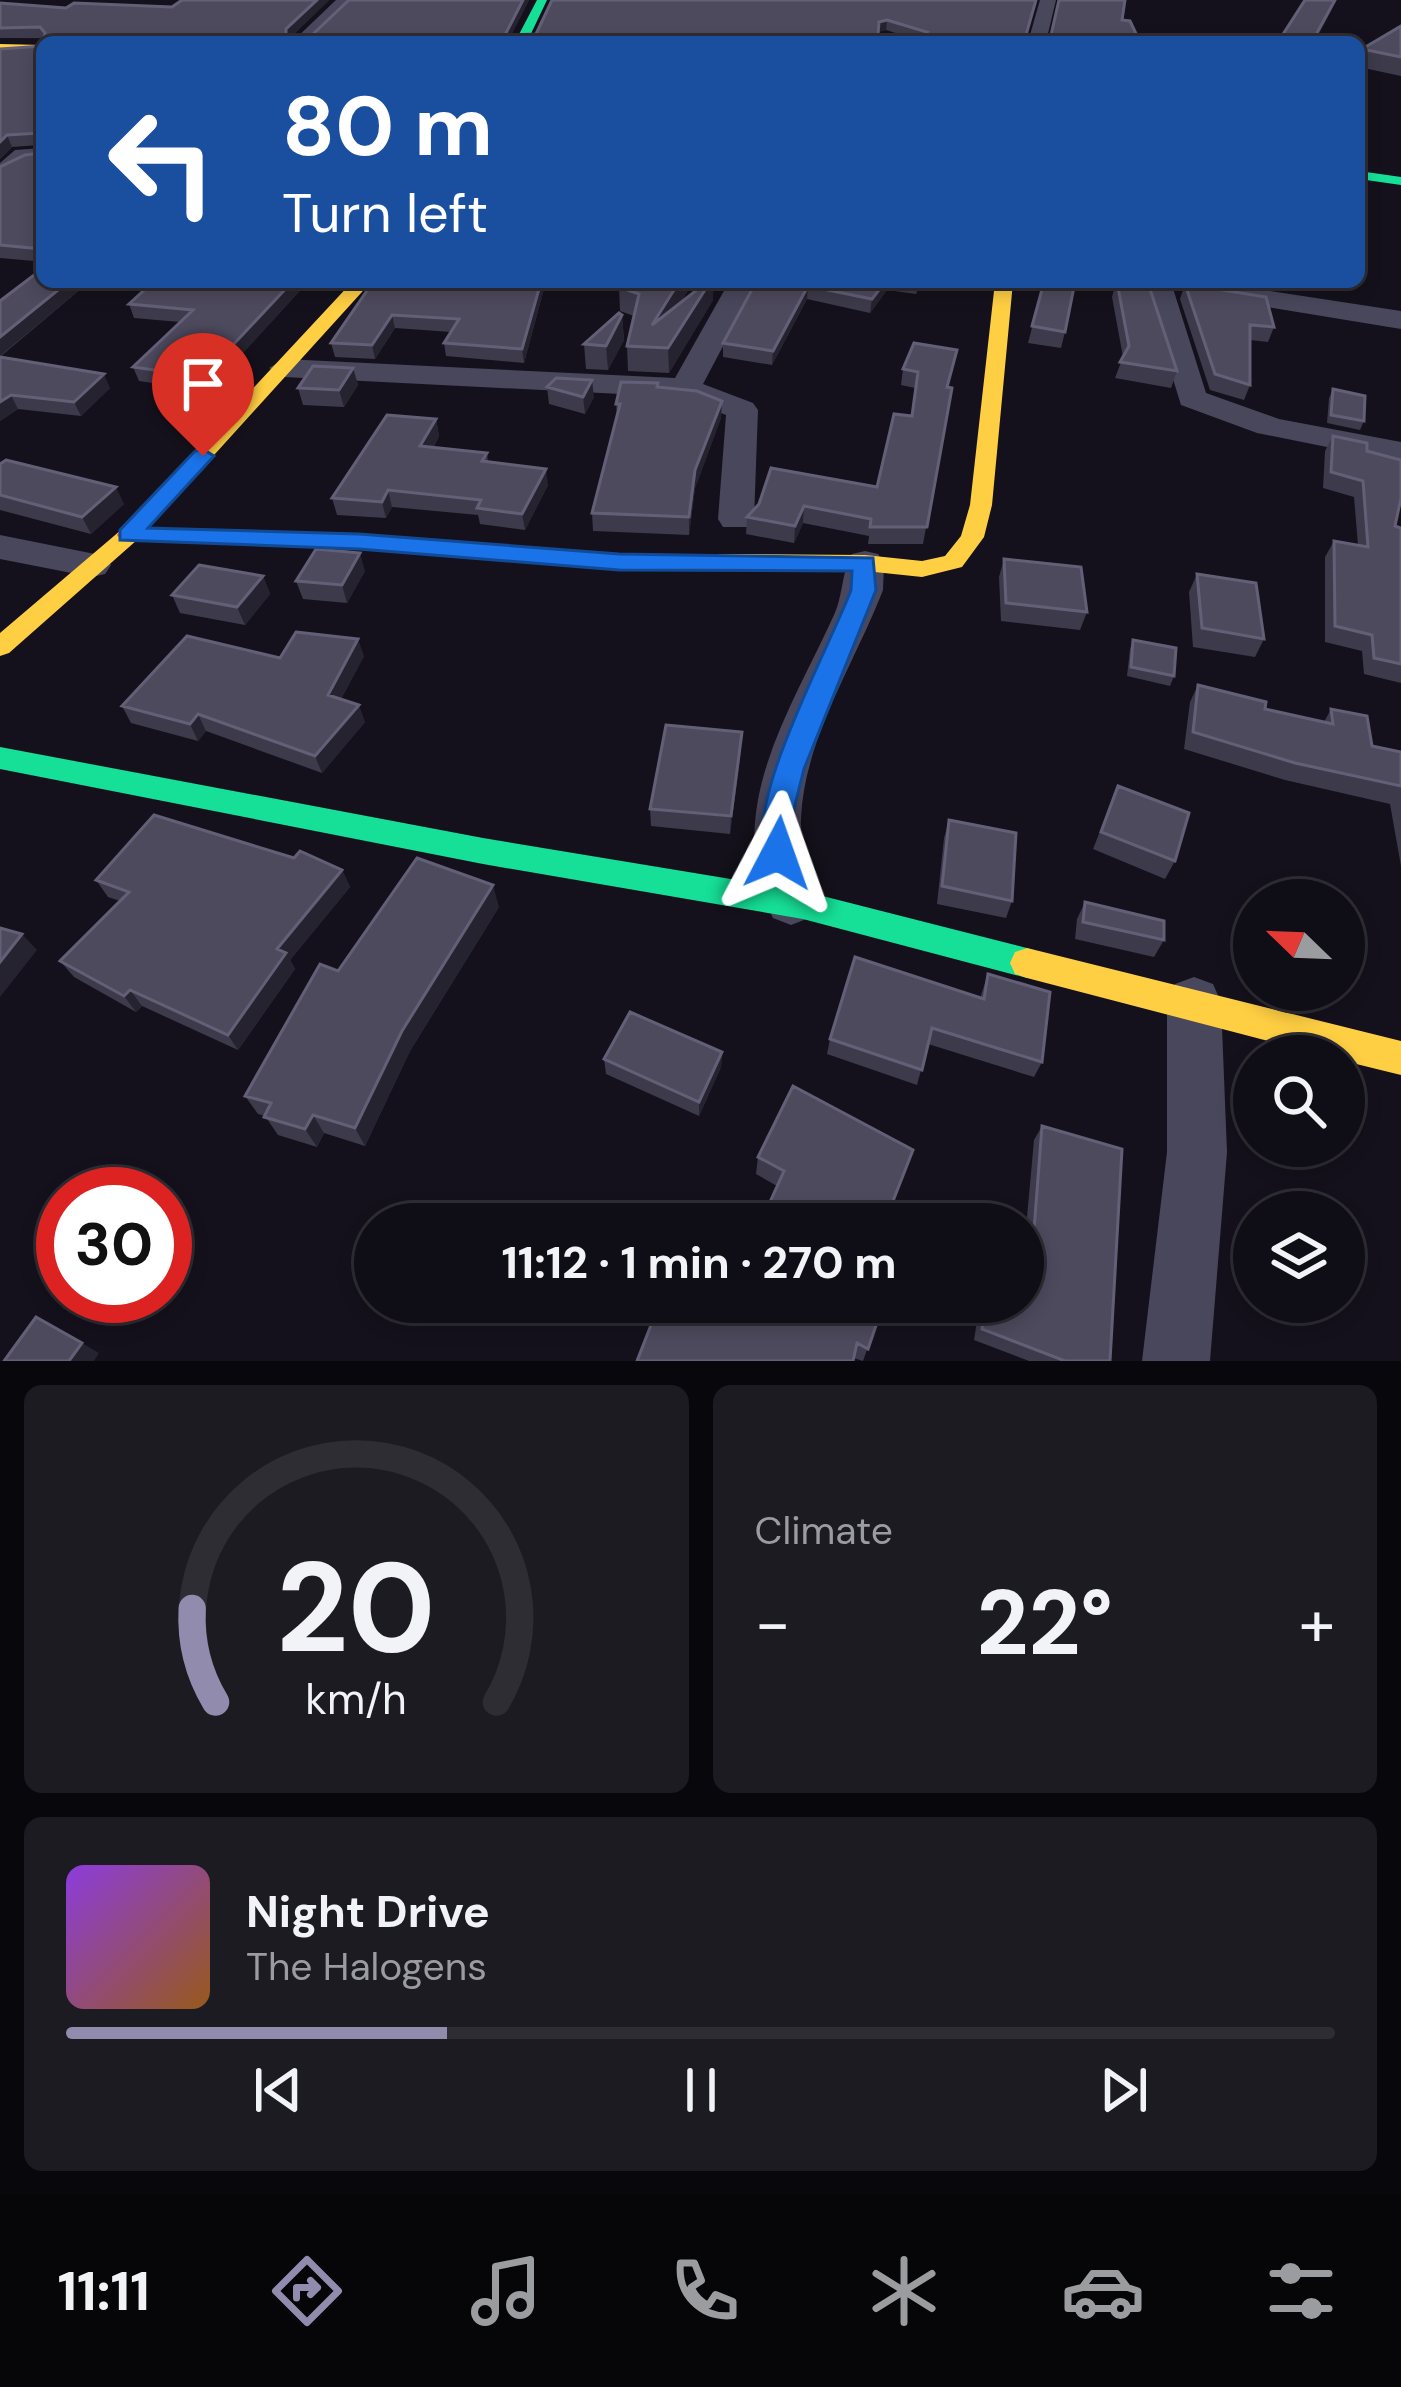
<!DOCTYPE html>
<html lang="en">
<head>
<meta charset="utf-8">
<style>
	body { margin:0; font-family:"DM Sans",sans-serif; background:#1d1b22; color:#f1f3f6; height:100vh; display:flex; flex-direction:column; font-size:45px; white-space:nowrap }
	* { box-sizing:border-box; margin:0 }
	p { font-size:39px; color:#9b9ca0 }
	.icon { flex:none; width:66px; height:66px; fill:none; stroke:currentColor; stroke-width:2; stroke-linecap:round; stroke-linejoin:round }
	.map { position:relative; height:1361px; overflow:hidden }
	.side { display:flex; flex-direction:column; gap:24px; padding:24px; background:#08070c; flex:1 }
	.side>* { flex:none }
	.guide { position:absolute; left:36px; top:36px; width:1329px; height:252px; border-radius:18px; box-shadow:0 6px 18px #0003,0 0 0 3px #2f2d34; background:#1a4fa0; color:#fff; overflow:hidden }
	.needle { width:78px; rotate:293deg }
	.tools { position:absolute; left:1233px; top:879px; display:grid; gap:24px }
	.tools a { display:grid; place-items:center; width:132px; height:132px; border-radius:50%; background:#0f0d15; box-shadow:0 6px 18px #0003,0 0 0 3px #2f2d34; font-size:60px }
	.speed { position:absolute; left:36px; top:1167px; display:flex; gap:24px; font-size:60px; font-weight:700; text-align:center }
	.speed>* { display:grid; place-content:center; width:156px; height:156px; border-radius:50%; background:#0f0d15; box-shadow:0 6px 18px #0003,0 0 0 3px #2f2d34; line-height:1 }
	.speed .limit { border:18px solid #d22; background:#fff; color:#111 }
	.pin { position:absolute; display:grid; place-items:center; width:102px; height:102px; color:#fff; margin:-123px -51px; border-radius:50% 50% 50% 0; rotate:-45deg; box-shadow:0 0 12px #0007 }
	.pin .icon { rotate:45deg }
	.me { position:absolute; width:132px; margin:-66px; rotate:4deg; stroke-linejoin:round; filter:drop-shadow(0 0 9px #0008) }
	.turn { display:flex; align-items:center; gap:42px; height:252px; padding:0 48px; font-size:54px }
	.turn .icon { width:156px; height:156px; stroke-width:2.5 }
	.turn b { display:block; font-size:84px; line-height:102px }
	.big { font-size:90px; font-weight:700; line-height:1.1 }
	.side .tile { flex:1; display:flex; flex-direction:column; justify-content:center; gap:18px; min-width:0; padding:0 42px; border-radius:18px; background:#1d1b22 }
	.side .dial { align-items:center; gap:0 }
	.dial svg { height:312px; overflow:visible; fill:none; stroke:#2f2d34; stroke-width:7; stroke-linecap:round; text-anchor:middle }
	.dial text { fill:#f1f3f6; stroke:none }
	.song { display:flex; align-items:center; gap:36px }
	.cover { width:144px; height:144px; border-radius:18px; background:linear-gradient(135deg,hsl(270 70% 55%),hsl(30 70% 35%)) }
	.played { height:12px; border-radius:6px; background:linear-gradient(90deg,#918cae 30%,#2f2d34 30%) }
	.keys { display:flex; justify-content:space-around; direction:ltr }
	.heat { display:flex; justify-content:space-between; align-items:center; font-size:66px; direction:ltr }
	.side .tiles { flex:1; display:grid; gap:24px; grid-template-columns:1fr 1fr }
	.tile:last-child { grid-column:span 2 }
	.trip { position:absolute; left:354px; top:1203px; width:690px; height:120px; border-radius:60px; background:#0f0d15; box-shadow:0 6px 18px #0003,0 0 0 3px #2f2d34; font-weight:700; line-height:120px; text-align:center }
	.menu { display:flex; height:192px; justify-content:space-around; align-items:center; background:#060508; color:#9b9ca0 }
	.menu .icon { width:84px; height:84px }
	.menu .selected { color:#918cae }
	.menu b { font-size:54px; color:#f1f3f6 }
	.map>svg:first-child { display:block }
</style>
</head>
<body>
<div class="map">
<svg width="1401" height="1361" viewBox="0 0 1401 1361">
	<rect width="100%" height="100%" fill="#14111c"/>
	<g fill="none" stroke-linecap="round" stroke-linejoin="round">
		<path fill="#49475c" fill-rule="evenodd" d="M336 0H354L311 42H292Z
			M1040 0H1056L1046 42H1028Z
			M42 148V162H29L0 181V163L15 150Z
			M729 282H757L703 384 753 403 758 410 754 519 749 527H723L718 519 726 415 680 397 284 377 269 368 284 359 675 378Z
			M1143 282H1171L1206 393 1279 419 1401 442V462L1257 433 1181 405Z
			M1211 282 1401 311V329L1200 296 1196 290 1200 284Z
			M0 535 105 556 111 565 105 574 92 577 0 559Z
			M865 551 878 554 884 563 883 590C855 663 804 739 801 819 799 852 823 889 809 918L791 925 773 918C721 811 790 712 834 615 843 596 842 570 852 554Z
			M1194 977 1213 984 1221 1002 1227 1152 1210 1361H1142L1167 1152V1002L1175 984Z"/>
		<path fill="#16e098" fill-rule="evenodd" d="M537 0H547L527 42H515Z
			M1359 171 1401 177V185L1359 179Z
			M0 747 483 838 803 891 1027 948 1039 952 1044 963 1039 974 1027 978 803 919 483 864 0 769Z"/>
		<path fill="#ffcf43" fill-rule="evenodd" d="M0 44 42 45V53L0 52Z
			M352 282H371L137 540 9 653 0 656V633L121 530Z
			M995 282H1013L992 505 984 537 962 567 922 577 865 571 707 567 704 562 707 557 716 554 865 555 922 561 945 556 961 536 970 505Z
			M1027 948 1401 1041V1075L1344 1061V1056H1326L1027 978 1015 974 1010 963 1015 952Z"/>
		<path fill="#f24e42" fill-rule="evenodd" d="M129 528 359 534 619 554H716L728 562 716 570H619L359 548 121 540 117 535 121 530Z"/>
	</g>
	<path fill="#3d3a4b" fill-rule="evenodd" d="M182 0H329L293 35H312L349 0H529L511 35 1036 0 1027 35H1051L1122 20 1140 42 0 38V3L66 8 172 7ZM886 30 905 36 878 35V32Z
		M1401 26V76L1359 67V57L1362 49Z
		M42 46V282H89L0 357 40 270H38L34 261 0 258V167L40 153V145L12 147 0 159V49Z
		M153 282H308L208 391 139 381 133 367 180 322 134 318 129 304Z
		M373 282 545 285 524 363 446 356 444 343 451 332 395 328 375 359 335 357 331 343Z
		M622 282H692L681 302 713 300 669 373 628 371 627 346 634 316 620 311 619 287Z
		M756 282H921L916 294 887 290 870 313 807 299 772 365 723 357V343Z
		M1044 282 1065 332 1061 348 1028 343Z
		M1116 282 1177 371 1171 388 1115 378 1123 357 1112 297Z
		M1185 284 1274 327 1268 342 1250 340V385L1244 400 1210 390 1180 299Z
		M622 315 624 340 608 370 586 369 584 344Z
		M957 350 948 388H952L923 544H868L869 536 803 523 794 543 746 534 747 517 877 487 912 416 915 388 901 385 903 369Z
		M0 357 110 388 81 416 18 409 0 421Z
		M353 368 358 385 344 407 303 405 298 388Z
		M658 383V387L722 401 721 418 695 488 689 535 593 531 592 513 617 416 616 404Z
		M547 387 594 397 585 414 549 404Z
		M1333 389 1364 421 1360 430 1327 423 1329 398Z
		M436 419 439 436 433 448 487 453 488 462 548 485 525 530 480 524 478 515 392 507 386 518 337 515 332 498Z
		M1333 436 1367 451 1395 526 1401 528V683L1364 674 1362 651 1325 642V557L1334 541 1358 545 1354 497 1323 488 1325 451Z
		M0 464 124 504 91 534 0 510Z
		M1004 559 1087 612 1080 630 1001 621 999 577Z
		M365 571 347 603 303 599 296 581Z
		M1197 574 1264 639 1255 657 1193 647 1189 592Z
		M263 576 270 594 245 625 180 613 172 595Z
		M1133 640 1174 676 1170 686 1127 676 1130 649Z
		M364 656 341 699 365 722 322 773 206 731 198 741 131 723 122 706 280 658Z
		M1198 685 1265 709 1324 722 1331 709 1372 746 1401 752V866L1390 804 1285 780 1184 749 1190 702Z
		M741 750 730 834 651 826 650 809Z
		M1118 786 1175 861 1165 879 1093 849Z
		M949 820 1012 901 1006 918 937 904 944 838Z
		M294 858 342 870 350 887 290 960 295 969 238 1050 142 1006 136 1012 74 977 60 961 120 901 108 897 96 880Z
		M1085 902 1164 940 1154 957 1075 939 1077 919Z
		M499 907 410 1051 365 1146 324 1133 317 1147 278 1135 265 1116 258 1114 245 1096 338 971Z
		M988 974 1042 1062 1034 1077 928 1044 917 1085 827 1054 830 1039 980 998Z
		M722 1052 721 1067 699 1116 606 1074 604 1059Z
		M1042 1126 1110 1361H1029L974 1340 980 1302H1023L1026 1228 1034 1140Z
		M913 1150 777 1186 756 1174 758 1157Z
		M884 1302 863 1361 718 1315Z"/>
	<path fill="#262330" d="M317 0H329L289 39 288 42 286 29Z
		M523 0H529L508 42 505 35Z
		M1335 0H1337L1315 42H1312Z
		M887 20 886 30 878 32 879 22Z
		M7 135 12 147 0 159V142Z
		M68 282H89L0 356V337Z
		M292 282H308L208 391 203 377Z
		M541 282H545V285L524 363 522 349Z
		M679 282H692V284L653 350 652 325Z
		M710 282H714L713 300 669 373 668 348Z
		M885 282H888L887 290 870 313 872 299Z
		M808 286 807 299 772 365 773 351Z
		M392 315 395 328 375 359 372 345Z
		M622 315 624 340 608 370 606 346Z
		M353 368 358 385 344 407 339 390Z
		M104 374 110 388 81 416 74 402Z
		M592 380 594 397 585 414 583 397Z
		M11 395 18 409 0 421V402Z
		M722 401 721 418 695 488 689 535V517L695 470Z
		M436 419 439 436 424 463 420 446Z
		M546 469 548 485 525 530 522 514Z
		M116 487 124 504 91 534 82 517Z
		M388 490 392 507 386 518 382 502Z
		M804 506 803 523 794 543 795 526Z
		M360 553 365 571 347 603 342 585Z
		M263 576 270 594 245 625 237 607Z
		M358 639 364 656 334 712 328 695Z
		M359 705 365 722 322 773 315 756Z
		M198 714 206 731 198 741 190 724Z
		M742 732 741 750 730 834 731 816Z
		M342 870 350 887 290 960 295 969 238 1050 228 1035 277 949Z
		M493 885 499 907 410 1051 365 1146 355 1128 402 1031Z
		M22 934 37 950 0 997V962Z
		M130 990 142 1006 136 1012 124 996Z
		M722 1052 721 1067 699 1116V1102Z
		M313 1115 324 1133 317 1147 305 1129Z
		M82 1343 99 1353 94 1361H69Z"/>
	<path fill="#4e4a5e" stroke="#635f77" stroke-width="3" fill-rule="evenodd" d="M182 0H317L286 29V35H312L349 0H523L505 35 536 34 552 0H1036L1026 35H1051L1059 0H1125L1122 20 1130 21 1140 42H43L45 33 40 27 0 28V3L66 8 74 3 172 7ZM887 20 927 32 922 36 878 35 879 22Z
		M1305 0H1335L1312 42H1278Z
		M1401 26V57L1362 49Z
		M42 46V249L0 245V167L25 155 40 153V133L7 135 0 142V49Z
		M42 269V282H68L0 337V301Z
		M153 282H292L203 377 133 367 193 310 129 304Z
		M373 282H541L522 349 444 343 459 319 392 315 372 345 331 343Z
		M622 282H679L652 325 707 282H710L668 348 627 346 639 294 619 287Z
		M756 282H885L872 299 808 286 773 351 723 343Z
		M1044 282H1075L1065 332 1032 326Z
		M1117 282 1148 283 1177 371 1120 362 1129 346Z
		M1185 284 1266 297 1274 327 1250 325V385L1215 374Z
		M619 313 622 315 606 346 584 344Z
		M914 343 957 350 947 387 952 388 927 527H870L871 519 804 506 795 526 747 517 759 504 771 468 877 487 894 414 912 416 918 372 903 369Z
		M0 357 104 374 74 402 11 395 0 402Z
		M313 366 353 368 339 390 298 388Z
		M556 378 592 380 583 397 547 387Z
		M621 382 658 383 657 387 697 391 722 401 695 470 689 517 592 513 620 404H616Z
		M1333 389 1365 396 1364 421 1331 415Z
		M387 415 436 419 420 446 487 453 482 461 546 469 522 514 477 508 481 500 388 490 382 502 332 498Z
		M1333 436 1367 443V451L1401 460V498L1395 526 1401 528V664L1374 658 1372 635 1335 626 1334 541 1368 547 1363 481 1331 472Z
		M6 460 116 487 82 517 0 495V464Z
		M316 549 360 553 342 585 296 581Z
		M1004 559 1081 567 1087 612 1006 603Z
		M199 565 263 576 237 607 172 595Z
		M1197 574 1256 583 1264 639 1202 628Z
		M296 632 358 639 328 695 359 705 315 756 198 714 190 724 122 706 187 636 280 658Z
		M1133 640 1176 648 1174 676 1131 667Z
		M1198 685 1266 702 1265 709 1333 724 1331 709 1367 716 1372 746 1401 752V786L1295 763 1193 732Z
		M666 725 742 732 731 816 650 809Z
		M1118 786 1189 813 1175 861 1101 832Z
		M154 815 294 858 300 851 342 870 277 949 286 953 228 1035 130 990 124 996 60 961 129 892 96 880Z
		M949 820 1016 833 1012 901 942 886Z
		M417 858 493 885 402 1031 355 1128 313 1115 305 1129 264 1117 271 1103 245 1096 320 964 338 971Z
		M1085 902 1164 921V940L1083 922Z
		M0 928 22 934 0 962Z
		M855 957 984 999 988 974 1050 992 1042 1062 932 1028 922 1070 830 1039Z
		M630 1012 722 1052 699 1102 604 1059Z
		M793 1086 913 1150 884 1224H760L784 1171 758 1157Z
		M1042 1126 1122 1149 1110 1361H1065L982 1329 986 1302H1023V1227L1034 1230Z
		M999 1218 1016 1224H999Z
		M660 1302H689L718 1315 724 1302H884L868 1349 857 1343 853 1361H637Z
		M36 1317 82 1343 69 1361H4Z"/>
	<path fill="#1a73e8" stroke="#114b97" stroke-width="3" d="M203 449 214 456 148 528 359 534 619 554 873 558 876 590 804 769 793 813 794 853 789 862 778 866 767 862C740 808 829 649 851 590L852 571 619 570 359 549 120 540V530L195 451Z"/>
</svg>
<div class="tools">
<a><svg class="needle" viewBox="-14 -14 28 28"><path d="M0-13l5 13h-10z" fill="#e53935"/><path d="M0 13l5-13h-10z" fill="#9b9ca0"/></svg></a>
<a><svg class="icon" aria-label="search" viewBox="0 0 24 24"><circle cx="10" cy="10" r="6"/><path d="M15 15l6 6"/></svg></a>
<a><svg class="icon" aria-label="layers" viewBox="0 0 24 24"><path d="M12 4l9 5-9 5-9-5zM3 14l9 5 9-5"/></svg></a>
</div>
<div class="speed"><div class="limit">30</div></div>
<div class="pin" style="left:203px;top:456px;background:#d93025"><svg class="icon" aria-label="arrive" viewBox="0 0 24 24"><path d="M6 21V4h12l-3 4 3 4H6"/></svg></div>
<svg class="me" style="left:778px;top:853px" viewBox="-20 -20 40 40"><path d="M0-17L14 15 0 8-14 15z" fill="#1a73e8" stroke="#fff" stroke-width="4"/></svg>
<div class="trip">11:12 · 1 min · 270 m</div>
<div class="guide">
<div class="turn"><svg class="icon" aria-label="left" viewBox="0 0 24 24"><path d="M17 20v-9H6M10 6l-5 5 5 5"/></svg><div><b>80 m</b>Turn left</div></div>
</div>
</div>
<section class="side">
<div class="tiles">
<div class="tile dial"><svg viewBox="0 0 100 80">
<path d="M14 69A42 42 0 1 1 86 69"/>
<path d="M14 69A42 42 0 0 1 8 45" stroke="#918cae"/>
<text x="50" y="56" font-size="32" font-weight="700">20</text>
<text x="50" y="72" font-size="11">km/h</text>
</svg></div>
<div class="tile"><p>Climate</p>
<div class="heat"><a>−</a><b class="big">22°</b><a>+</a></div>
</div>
<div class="tile">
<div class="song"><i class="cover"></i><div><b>Night Drive</b><p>The Halogens</p></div></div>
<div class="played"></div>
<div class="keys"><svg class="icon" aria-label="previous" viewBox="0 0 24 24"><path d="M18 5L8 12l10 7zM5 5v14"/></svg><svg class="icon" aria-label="pause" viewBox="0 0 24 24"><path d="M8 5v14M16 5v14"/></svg><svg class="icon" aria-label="next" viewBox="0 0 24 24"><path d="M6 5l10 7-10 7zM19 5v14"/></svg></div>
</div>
</div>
</section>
<nav class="menu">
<b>11:11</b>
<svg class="icon selected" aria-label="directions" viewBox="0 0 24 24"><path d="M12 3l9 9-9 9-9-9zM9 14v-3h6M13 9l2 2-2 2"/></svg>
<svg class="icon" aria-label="music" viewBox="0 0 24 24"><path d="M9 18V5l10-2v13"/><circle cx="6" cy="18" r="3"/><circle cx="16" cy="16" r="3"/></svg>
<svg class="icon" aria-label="phone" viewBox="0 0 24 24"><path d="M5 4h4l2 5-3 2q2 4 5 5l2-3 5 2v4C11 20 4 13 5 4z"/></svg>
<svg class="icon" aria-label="climate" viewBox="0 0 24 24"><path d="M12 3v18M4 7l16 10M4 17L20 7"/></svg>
<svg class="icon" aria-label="car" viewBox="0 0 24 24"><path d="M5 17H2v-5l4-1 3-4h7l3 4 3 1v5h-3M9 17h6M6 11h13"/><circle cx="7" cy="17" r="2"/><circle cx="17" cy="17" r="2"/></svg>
<svg class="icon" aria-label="filters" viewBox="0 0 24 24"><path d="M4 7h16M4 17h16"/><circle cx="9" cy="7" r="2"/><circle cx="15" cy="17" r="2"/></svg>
</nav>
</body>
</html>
